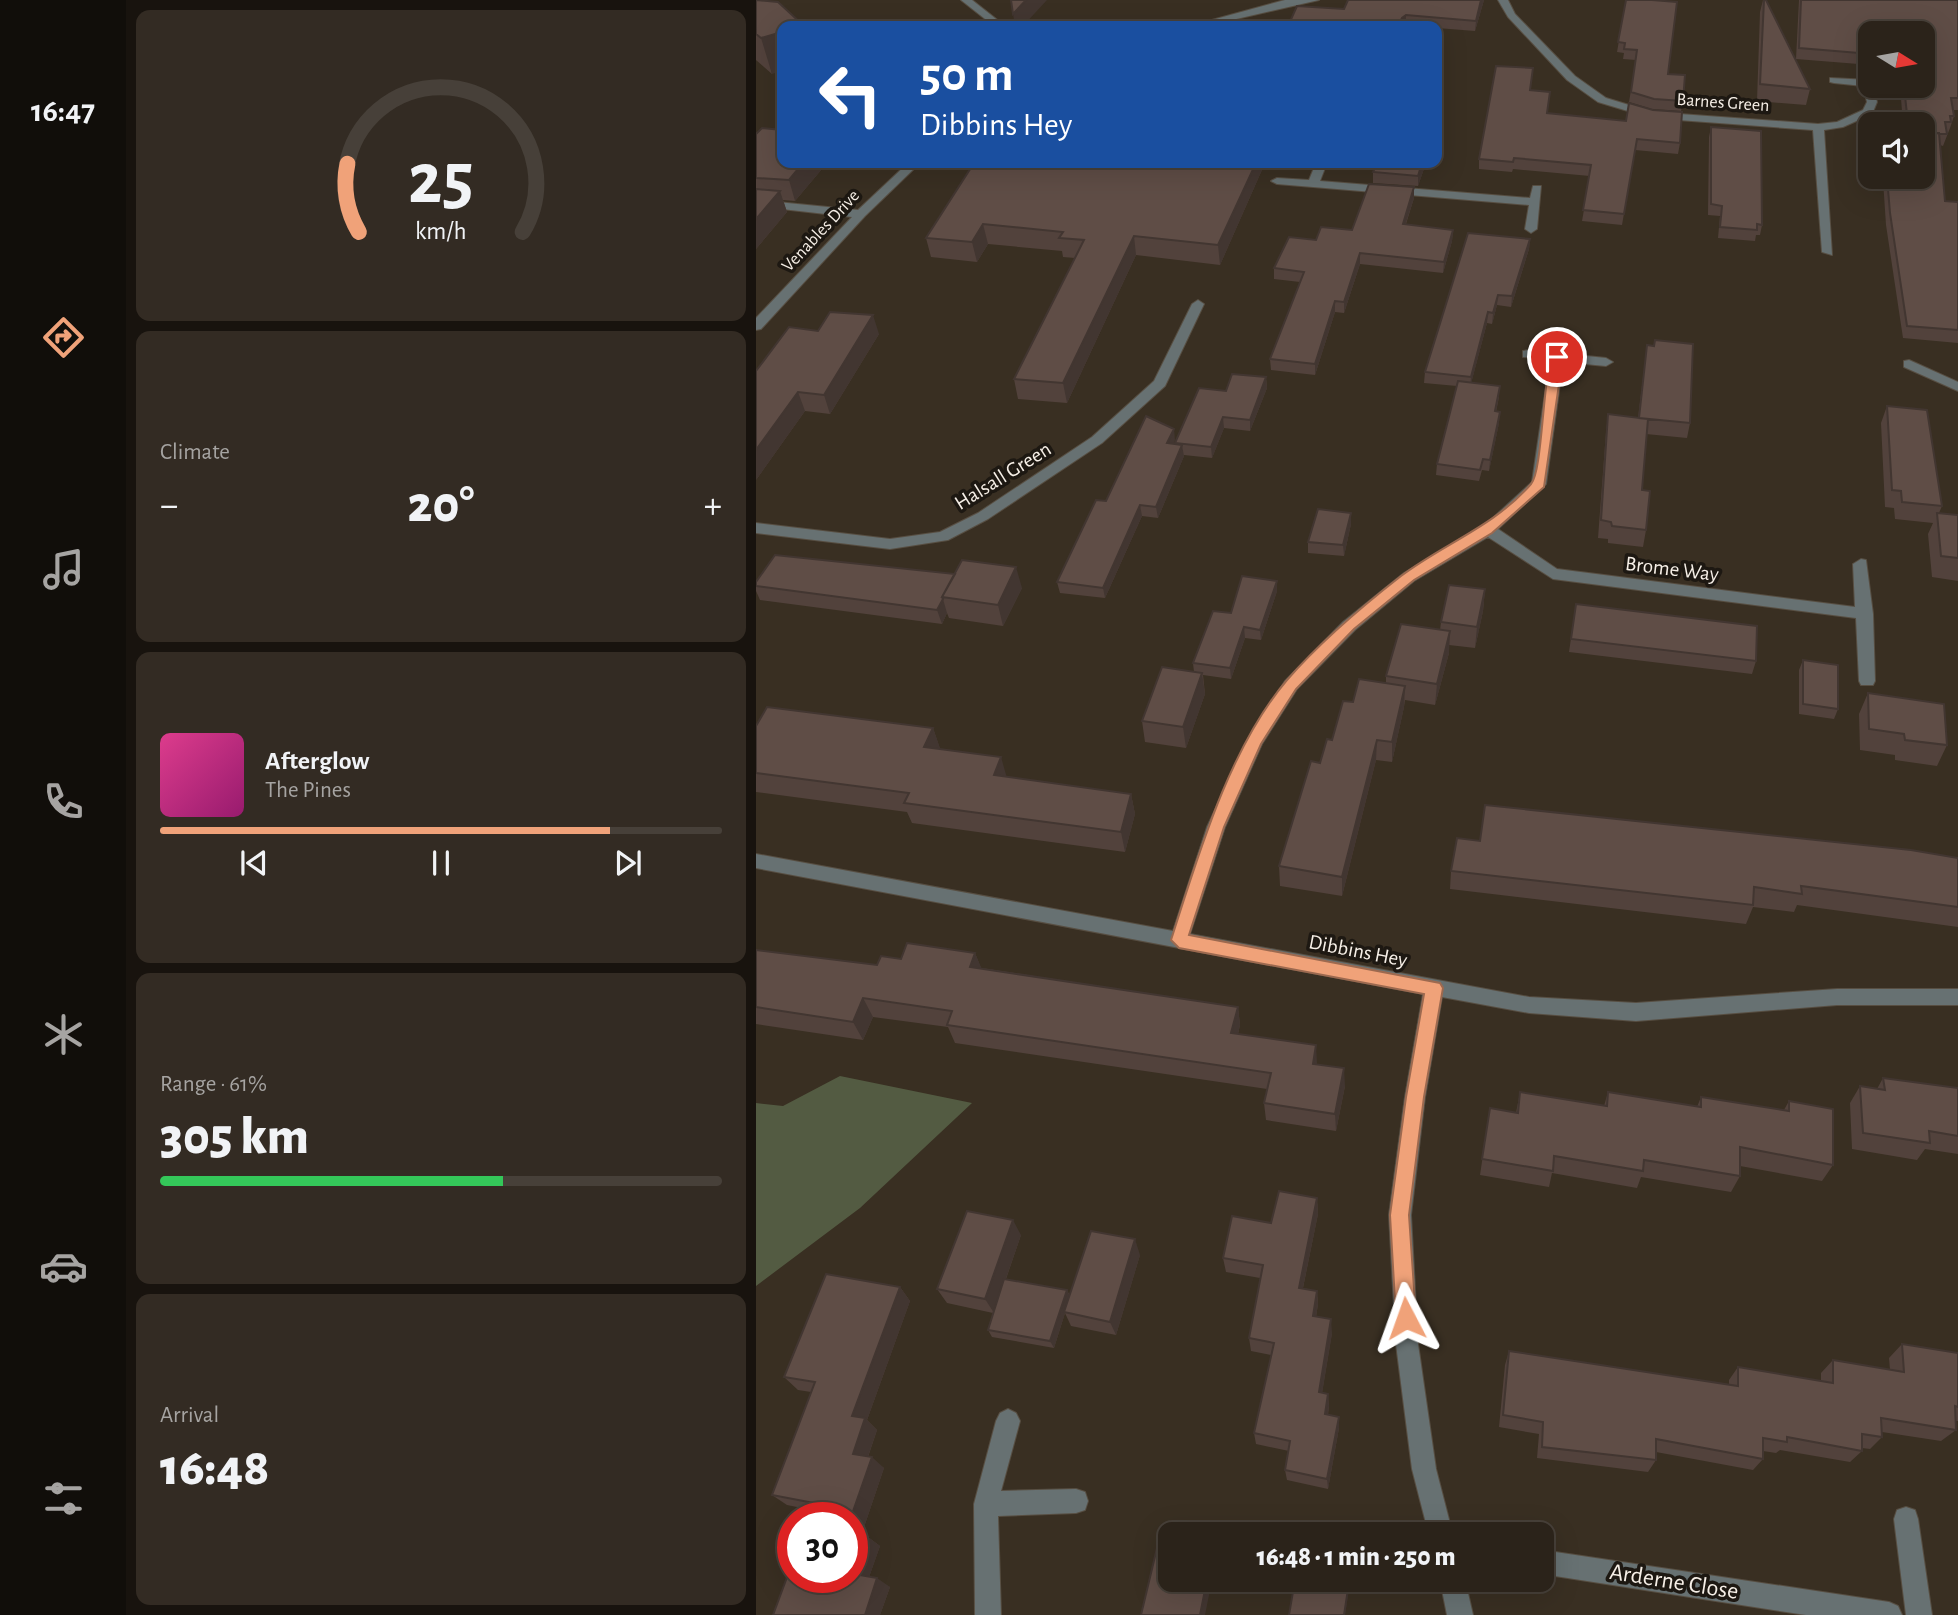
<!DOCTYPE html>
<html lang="en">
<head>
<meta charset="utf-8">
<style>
	body { margin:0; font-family:"Alegreya Sans",sans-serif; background:#332b23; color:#f1f3f6; height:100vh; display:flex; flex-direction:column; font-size:26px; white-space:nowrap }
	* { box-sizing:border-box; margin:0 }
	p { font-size:23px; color:#a6a4a2 }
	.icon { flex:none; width:38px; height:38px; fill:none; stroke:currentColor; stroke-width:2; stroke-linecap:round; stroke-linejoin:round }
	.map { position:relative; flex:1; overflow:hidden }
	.drawer { display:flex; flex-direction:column; gap:10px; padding:10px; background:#18130e; width:630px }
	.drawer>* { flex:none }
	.top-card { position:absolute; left:21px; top:21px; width:665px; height:147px; border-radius:14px; box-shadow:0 7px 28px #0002,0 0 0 2px #474039; background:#1a4fa0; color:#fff; overflow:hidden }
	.needle { width:46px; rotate:101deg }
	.fabs { position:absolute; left:1102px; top:21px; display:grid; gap:14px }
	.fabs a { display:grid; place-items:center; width:77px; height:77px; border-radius:14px; background:#2b231a; box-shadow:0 7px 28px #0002,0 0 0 2px #474039; font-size:35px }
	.speed { position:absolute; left:21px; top:1502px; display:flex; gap:14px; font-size:35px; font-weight:700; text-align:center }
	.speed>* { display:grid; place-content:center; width:91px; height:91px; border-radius:50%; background:#2b231a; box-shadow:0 7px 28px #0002,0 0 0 2px #474039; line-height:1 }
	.speed .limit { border:10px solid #d22; background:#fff; color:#111 }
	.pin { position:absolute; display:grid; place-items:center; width:60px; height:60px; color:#fff; margin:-30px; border:4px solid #fff; border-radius:50%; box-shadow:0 2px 7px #0007 }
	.me { position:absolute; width:77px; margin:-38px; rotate:356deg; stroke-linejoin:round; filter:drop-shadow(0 0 5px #0008) }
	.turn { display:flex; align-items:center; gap:24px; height:147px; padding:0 28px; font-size:32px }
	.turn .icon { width:91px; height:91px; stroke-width:2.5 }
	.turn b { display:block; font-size:49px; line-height:60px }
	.big { font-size:52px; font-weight:800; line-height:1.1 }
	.drawer .card { flex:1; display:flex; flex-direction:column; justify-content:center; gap:10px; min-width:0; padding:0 24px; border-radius:14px; background:#332b23 }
	.drawer .dial { align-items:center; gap:0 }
	.dial svg { height:182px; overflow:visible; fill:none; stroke:#474039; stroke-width:7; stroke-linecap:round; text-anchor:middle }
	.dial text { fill:#f1f3f6; stroke:none }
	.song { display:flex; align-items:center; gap:21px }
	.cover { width:84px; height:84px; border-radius:10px; background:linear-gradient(135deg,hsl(330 70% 55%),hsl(320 70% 35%)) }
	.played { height:7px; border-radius:4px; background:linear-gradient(90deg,#f0a279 80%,#474039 80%) }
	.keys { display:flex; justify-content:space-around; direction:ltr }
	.heat { display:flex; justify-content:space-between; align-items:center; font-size:38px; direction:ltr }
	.charge { height:10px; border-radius:5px; background:linear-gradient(90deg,#34c759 61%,#474039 0) }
	.trip { position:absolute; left:402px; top:1522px; width:396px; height:70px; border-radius:14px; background:#2b231a; box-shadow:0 7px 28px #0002,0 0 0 2px #474039; font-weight:800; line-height:70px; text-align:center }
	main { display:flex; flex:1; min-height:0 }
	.tab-bar { display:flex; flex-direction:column; width:126px; justify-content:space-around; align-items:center; background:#110e0a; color:#a6a4a2 }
	.tab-bar .icon { width:49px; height:49px }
	.tab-bar .selected { color:#f0a279 }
	.tab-bar b { font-size:32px; color:#f1f3f6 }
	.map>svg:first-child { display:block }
</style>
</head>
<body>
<main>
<nav class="tab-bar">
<b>16:47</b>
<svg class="icon selected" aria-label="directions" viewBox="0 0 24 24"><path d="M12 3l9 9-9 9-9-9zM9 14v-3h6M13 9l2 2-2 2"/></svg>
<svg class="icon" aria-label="music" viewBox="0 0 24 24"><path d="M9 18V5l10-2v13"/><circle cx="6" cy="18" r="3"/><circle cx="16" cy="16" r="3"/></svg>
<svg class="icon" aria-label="phone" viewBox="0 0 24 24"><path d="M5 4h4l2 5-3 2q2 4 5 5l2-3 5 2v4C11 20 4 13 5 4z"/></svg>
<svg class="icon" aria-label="climate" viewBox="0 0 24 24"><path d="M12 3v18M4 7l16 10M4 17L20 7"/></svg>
<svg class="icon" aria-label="car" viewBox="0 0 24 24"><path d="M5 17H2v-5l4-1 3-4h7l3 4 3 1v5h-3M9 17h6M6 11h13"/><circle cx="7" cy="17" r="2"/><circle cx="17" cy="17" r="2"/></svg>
<svg class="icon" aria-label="filters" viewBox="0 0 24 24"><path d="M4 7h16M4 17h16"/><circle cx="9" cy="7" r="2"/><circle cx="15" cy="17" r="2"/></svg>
</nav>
<section class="drawer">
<div class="card dial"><svg viewBox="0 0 100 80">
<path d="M14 69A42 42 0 1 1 86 69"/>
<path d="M14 69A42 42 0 0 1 9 39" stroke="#f0a279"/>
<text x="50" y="56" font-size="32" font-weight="700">25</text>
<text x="50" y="72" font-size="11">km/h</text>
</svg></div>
<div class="card"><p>Climate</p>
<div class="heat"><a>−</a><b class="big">20°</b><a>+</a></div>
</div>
<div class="card">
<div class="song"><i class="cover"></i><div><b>Afterglow</b><p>The Pines</p></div></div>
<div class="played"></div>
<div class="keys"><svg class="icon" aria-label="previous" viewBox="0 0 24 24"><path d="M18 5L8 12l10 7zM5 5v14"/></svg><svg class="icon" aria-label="pause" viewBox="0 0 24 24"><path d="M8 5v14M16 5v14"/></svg><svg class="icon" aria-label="next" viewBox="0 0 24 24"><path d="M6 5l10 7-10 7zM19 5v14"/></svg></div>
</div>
<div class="card"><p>Range · 61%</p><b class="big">305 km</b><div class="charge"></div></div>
<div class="card"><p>Arrival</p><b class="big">16:48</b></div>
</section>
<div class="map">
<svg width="1202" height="1615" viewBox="0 0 1202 1615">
	<rect width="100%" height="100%" fill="#392f22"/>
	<path fill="#535b42" d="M84 1076 216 1103 104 1208 0 1286V1103L27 1106Z"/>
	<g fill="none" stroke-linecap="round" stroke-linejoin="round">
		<defs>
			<path id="street" d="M205 0H216L249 26H238Z
				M529 0H563L450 26H434Z
				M742 0H752L759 14 819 76 850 98 896 112 1062 124 1081 122 1107 110 1111 102 1107 86 1078 83 1074 82V78L1115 80 1121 102 1116 114 1087 127 1068 130 1076 255 1066 252 1057 130 895 118 842 102 811 80 752 17Z
				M152 163H164L109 216 5 329 0 330V318L96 217 0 206V200L102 210Z
				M560 163H571L564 181 774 198 777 186H785L781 229 775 233 769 229 773 205 521 184 515 181 521 178 553 180Z
				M442 300 448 304 409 386 346 443 232 519 192 540 134 549 0 533V523L134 539 184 532 222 513 336 437 398 381 436 304Z
				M772 350 850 358 857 362 850 366 807 362 790 484 742 529 801 569 1099 607 1097 564 1105 559 1110 560 1117 614 1119 681 1117 685H1105L1103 681 1100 618 797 579 732 537 658 581 599 630 541 689 506 744 469 827 434 934 773 997 880 1003 1081 989H1202V1005H1081L880 1021 773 1013 686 997 669 1097 655 1215 662 1344 680 1469 697 1535H673L656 1469 640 1344 633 1215 649 1097 667 994 0 868V854L417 931 451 827 491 742 529 681 587 622 648 573 727 527 776 482 794 360 767 357V351Z
				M1153 360 1202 382V391L1148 367V361Z
				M252 1409 260 1413 264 1421 245 1491 320 1489 329 1492 332 1501 329 1510 320 1513 242 1516 245 1615H219L218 1504 240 1421 244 1413Z
				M1150 1507 1159 1510 1162 1519 1176 1615H1150L1138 1519 1141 1510Z
				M786 1550 1133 1602 1142 1606 1146 1615H1050L786 1574Z
				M684 1580H709L717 1615H691Z"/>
		</defs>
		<use href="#street" stroke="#574e42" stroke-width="2"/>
		<use href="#street" fill="#677172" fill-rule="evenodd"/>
	</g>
	<path fill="#52423c" d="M0 0 16 74 0 60Z
		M728 0 719 31 681 28V26H650L588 9Z
		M870 0 927 101 925 111 896 109 873 102 880 60 867 59 868 53 861 52Z
		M1007 0H1010L1054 89 1050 105 1001 101 1004 12Z
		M1043 0H1202V110H1197L1198 116 1194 128 1187 146 1184 145 1189 201 1202 202V343L1147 338 1130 225 1127 180 1128 177H1167V124H1147L1144 86H1167V33H1115V65L1040 59Z
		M774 90 792 113 924 143 922 154 879 150 866 225 826 221 834 176 757 169 756 172 723 169V159Z
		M955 127 1006 225 1004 235H1000L999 241 962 238 964 216 952 215 953 137Z
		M0 134 71 163 39 201 27 200 31 212 0 249Z
		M218 163H509L464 265 380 255 311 403 262 399 258 379 319 258 307 257 306 251 232 244 221 262 175 257 170 238Z
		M670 163 662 186 617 183V172Z
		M658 187V198L650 224 697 230 696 241 687 273 604 264 588 313 579 312 559 375 515 370 514 359 544 282 518 279V268L560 240 596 230Z
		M774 239 773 249 755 307 741 305 736 324 731 323 715 383 743 397 740 412 743 423 733 471 726 470 723 481 680 475 681 464 701 386 668 383 669 372Z
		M62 331 123 334 74 414 49 411 0 480Z
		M891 345 934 423 931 438 890 434 886 490 890 530 887 547 852 543V539L842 538 850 432 852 414 882 418Z
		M510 377 511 388 494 431 468 428 456 458 428 455V456L402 518 386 516 349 598 304 593 301 582 350 501 419 440 417 444 420 445 419 443 470 391Z
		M1131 406 1186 506 1183 513 1202 515V581L1176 577 1172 534 1177 523 1139 519 1138 508 1129 507 1125 423Z
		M595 513V524L588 556 552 553V542Z
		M0 582 266 588 247 626 193 618 191 613 186 624 4 600 0 591Z
		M729 589 727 611 719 648 693 645V653L679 705 649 700 648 707 636 762 620 760 586 896 524 886 523 866 564 763 576 740 597 702 630 683V676L684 630 685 622Z
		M521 591 505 640 489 638 475 679 447 675 449 694 430 748 389 742 386 721 438 672 437 663 475 613Z
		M820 604 1000 661 996 674 813 652Z
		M1047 660 1082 709 1078 719 1043 714V670Z
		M1112 693 1191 745 1181 766 1139 760V755L1104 750 1103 714Z
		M0 726 177 728 184 749 251 777 375 794 379 814 369 852 156 823 151 812 0 792Z
		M724 841 1202 858V927L1041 905 1038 912 997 907 990 924 694 889 695 871Z
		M0 950 121 965 145 959 219 953 225 968 482 1007 484 1025 482 1034 561 1064 589 1086 580 1131 510 1120 508 1103 511 1089 199 1043 192 1027 117 1017 107 1040 0 1024Z
		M1127 1078 1202 1088V1154L1169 1149 1161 1160 1096 1149 1094 1103 1104 1086 1121 1089Z
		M764 1092 848 1106 852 1092 941 1107 945 1097 1028 1110 1033 1101 1077 1165 1066 1181 984 1166V1176L975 1192 885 1177 881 1188 796 1173 793 1187 724 1175 734 1108 760 1113Z
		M561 1198 562 1214 547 1288 561 1291 562 1304 560 1317 576 1333 566 1393 572 1394 573 1406 572 1415 583 1417V1428L572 1489 531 1480 529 1470 533 1451 500 1444 498 1433 515 1355 495 1351 493 1338 504 1278 470 1272 467 1258 515 1223Z
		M265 1235 250 1279 311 1290 314 1296 384 1255 360 1335 315 1326 309 1313 298 1348 236 1337 232 1330 237 1313 191 1303 181 1289Z
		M144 1287 154 1301 111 1420 121 1430 112 1457 128 1468 105 1536 112 1537 124 1546 113 1577 134 1587 124 1615 56 1510 31 1505 16 1495 55 1392 42 1390 28 1377Z
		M1146 1344 1202 1353V1421H1199L1200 1430 1185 1441 1126 1432V1437L1114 1449 1106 1448V1451L1094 1462 1024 1450 1020 1453 1007 1451V1459L997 1470 900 1452V1460L892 1472 781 1458 783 1434 743 1427 749 1365 753 1351 973 1385V1380L982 1367 1065 1381V1373L1077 1360 1134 1370 1133 1358Z"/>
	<path fill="#423631" d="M270 0H291L267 26H259L257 14Z
		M725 0H728L719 31 720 21Z
		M650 15V26H642L646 18Z
		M26 32V71L16 74 5 38Z
		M47 163H71L39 201 33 180Z
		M500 163H509L464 265 462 245Z
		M666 163H670L662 186V176Z
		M658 187V198L646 235 647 224Z
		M24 191 31 212 0 249V219Z
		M227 224 232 244 221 262 216 242Z
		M697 230 696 241 687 273 688 262Z
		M378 236 380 255 311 403 307 383Z
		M774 239 773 249 755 307 756 296Z
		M604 253V264L588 313V302Z
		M742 295 741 305 736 324 737 313Z
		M579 301V312L559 375V364Z
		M732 312 731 323 714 388 715 377Z
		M117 315 123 334 74 414 68 395Z
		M510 377 511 388 494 431V420Z
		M42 392 49 411 0 480V450Z
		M744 412 743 423 733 471 734 460Z
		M467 417 468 428 456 458 455 447Z
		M418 429 419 440 413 454 411 443Z
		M426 445 428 456 402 518 400 507Z
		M384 505 386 516 349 598 347 588Z
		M595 513V524L588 556 587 545Z
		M260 567 266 588 247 626 242 605Z
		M521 581V591L505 640 504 630Z
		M729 589 727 611 719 648 721 627Z
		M187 599 191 613 186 624 181 610Z
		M488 627 489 638 475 679 474 668Z
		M694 631 693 653 679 705 681 684Z
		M446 673 449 694 430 748 427 727Z
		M649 686 648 707 636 762V742Z
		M177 728 184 748 175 767 168 747Z
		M621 740 620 760 586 896V877Z
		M245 757 251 778 238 775Z
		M375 794 379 814 369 852 365 832Z
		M219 953 227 972 214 967Z
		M107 998 117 1017 107 1040 97 1022Z
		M482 1007 484 1025 478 1051 475 1033Z
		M560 1045 561 1063 558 1081 557 1064Z
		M588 1068 589 1086 580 1131 579 1114Z
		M561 1198 562 1214 544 1302 543 1288Z
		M257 1220 265 1235 238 1313 229 1299Z
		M379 1239 384 1255 360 1335 354 1322Z
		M144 1287 154 1301 111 1420 121 1430 109 1465 97 1454 96 1416Z
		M311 1290 314 1297 298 1348 294 1341Z
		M561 1291 562 1304 558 1330 557 1316Z
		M575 1319 576 1333 564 1405 563 1392Z
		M572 1394 573 1406 570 1426 569 1414Z
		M583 1417V1428L572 1489 571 1479Z
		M116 1457 128 1468 103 1542 96 1537V1517H95Z
		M112 1537 124 1546 111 1583 98 1574Z
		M121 1578 134 1587 124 1615H109Z
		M451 1580H456L449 1615H444Z
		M593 1583V1590L589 1615H588Z"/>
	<path fill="#5f4d46" stroke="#423631" stroke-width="2" d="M0 0 22 2 48 26H26V32L5 38 0 34Z
		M255 0H270L257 14Z
		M592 0H725L720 21 650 15 646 18 642 26H532L541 6 588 9Z
		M870 0H896L921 2 912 74 929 75 927 101 898 99 875 92 881 50 868 49 869 43 862 42Z
		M1008 0H1010L1054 89 1004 84Z
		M1045 0H1202V98H1195L1198 116H1194L1195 122H1189L1191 134 1176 133H1183L1189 201 1202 202V330L1151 326 1134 213 1131 177H1167V124H1152L1148 86H1167V33H1115V54L1043 48Z
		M740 66 777 68 774 90 794 92 791 113 870 121 873 103 897 110 926 112 924 143 881 139 868 214 827 210 835 165 758 158 757 162 723 159Z
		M955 127 1005 131 1006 225 1001 224V230L964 227 966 206 955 204Z
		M6 128 26 130V163H47L33 180 0 178V134Z
		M218 163H500L462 245 378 236 307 383 258 379 328 240 303 238 307 232 227 224 216 242 170 238Z
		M621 163H666L662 176 617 172Z
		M613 184 658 187 647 224 697 230 688 262 604 253 588 302 579 301 559 364 514 359 548 272 518 268 533 237 560 240 565 227 596 230Z
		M0 189 24 191 0 219Z
		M712 233 774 239 756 296 742 295 737 313 732 312 715 377 669 372Z
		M74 312 117 315 68 395 42 392 0 450V371L33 327 62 331Z
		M899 340 937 344 934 423 883 418 891 345 898 346Z
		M476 374 510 377 494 420 467 417 455 447 419 443 443 388 470 391Z
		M702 381 744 386 739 411 744 412 734 460 727 459 724 470 681 464Z
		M1131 406 1171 410 1186 506 1146 502 1145 491 1136 490Z
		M852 414 892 419 886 490 894 491 890 530 856 526 855 522 845 520Z
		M390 416 418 429 411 443 426 445 400 507 384 505 347 588 301 582 340 500 350 501Z
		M562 509 595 513 587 545 552 542Z
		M1181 513 1202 515V558L1185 556Z
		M19 555 199 574 186 597 187 599 181 610 0 586V582Z
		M206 560 260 567 242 605 186 597Z
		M486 576 521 581 504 630 488 627 474 668 437 663 457 611 475 613Z
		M693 585 729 589 721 627 685 622Z
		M820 604 1001 626 1000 661 815 639Z
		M645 624 694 631 681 684 630 676Z
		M1047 660 1082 665V709L1047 704Z
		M406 667 446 673 427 727 386 721Z
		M603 679 649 686 636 742 621 740 586 877 523 866 555 761 564 763 571 739 576 740 587 701 597 702Z
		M1112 693 1188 704 1191 745 1149 740 1148 734 1113 729Z
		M11 707 177 728 168 747 245 757 238 775 375 794 365 832 148 803 153 793 0 773V726Z
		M729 805 1155 850 1202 858V907L1045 886 1046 894 998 887 997 905 695 871 701 838 724 841Z
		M151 943 219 953 214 967 482 1007 475 1033 560 1045 557 1064 588 1068 579 1114 508 1103 515 1073 191 1025 196 1011 107 998 97 1022 0 1007V950L121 965 125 956 145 959Z
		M1127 1078 1202 1088V1136L1173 1131 1174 1143 1107 1133 1104 1086 1129 1090Z
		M764 1092 851 1106 852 1092 945 1107V1097L1033 1111V1101L1077 1109V1165L984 1147V1176L888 1160 887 1171 798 1156 797 1171 726 1159 734 1108 762 1113Z
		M523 1191 561 1198 543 1288 561 1291 557 1316 575 1319 563 1392 572 1394 569 1414 583 1417 571 1479 529 1470 534 1441 498 1433 518 1343 493 1338 507 1265 467 1258 476 1216 515 1223Z
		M211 1211 257 1220 229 1299 181 1289Z
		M335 1231 379 1239 354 1322 308 1312Z
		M70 1274 144 1287 96 1416 109 1418 97 1454 116 1457 95 1517H53L58 1503 16 1495 59 1382 28 1377Z
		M248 1279 311 1290 294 1341 232 1330Z
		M1146 1344 1202 1353V1407L1199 1406 1200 1430 1125 1418 1126 1437 1106 1434V1451L1031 1437V1442L1007 1438V1459L900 1439V1460L786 1447 787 1422 747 1415 753 1351 982 1386V1367L1077 1383V1360L1148 1372Z
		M96 1534 112 1537 98 1574 121 1578 109 1615H17L37 1561V1577H96Z
		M401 1548 415 1551V1580H451L444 1615H385Z
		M539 1580H579L593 1583 588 1615H533Z"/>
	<path fill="#f0a279" stroke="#9c694f" stroke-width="2" d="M797 354 807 357 788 487 736 533 658 580 598 629 540 689 505 744 468 827 433 935 684 983 687 988 668 1097 653 1215 660 1318 657 1325 650 1328 643 1325 640 1318 634 1215 650 1097 668 994 423 948 415 940C442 856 473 748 531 680 565 641 604 608 645 576 687 544 739 526 775 484 787 470 786 379 797 354Z"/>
	<g text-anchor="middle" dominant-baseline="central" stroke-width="7" stroke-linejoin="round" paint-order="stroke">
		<g font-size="18" fill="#f6efe7" stroke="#1d1812">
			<text transform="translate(967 103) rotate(4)">Barnes Green</text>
			<text transform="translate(65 231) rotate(-47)">Venables Drive</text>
		</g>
		<g font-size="21" fill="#f6efe7" stroke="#1d1812">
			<text transform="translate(247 476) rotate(-32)">Halsall Green</text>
			<text transform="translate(916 569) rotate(7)">Brome Way</text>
			<text transform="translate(602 951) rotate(11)">Dibbins Hey</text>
		</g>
		<g font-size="24" fill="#f6efe7" stroke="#1d1812">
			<text transform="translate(918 1582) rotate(9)">Arderne Close</text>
		</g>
	</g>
</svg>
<div class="fabs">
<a><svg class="needle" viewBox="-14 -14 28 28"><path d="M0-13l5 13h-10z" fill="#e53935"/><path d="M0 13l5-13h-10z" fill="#a6a4a2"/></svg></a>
<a><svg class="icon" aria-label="sound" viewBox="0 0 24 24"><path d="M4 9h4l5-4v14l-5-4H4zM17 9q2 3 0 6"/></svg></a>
</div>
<div class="speed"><div class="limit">30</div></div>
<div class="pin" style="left:801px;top:357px;background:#d93025"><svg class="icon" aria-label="arrive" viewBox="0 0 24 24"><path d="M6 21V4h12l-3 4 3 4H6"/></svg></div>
<svg class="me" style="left:650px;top:1318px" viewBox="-20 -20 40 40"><path d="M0-17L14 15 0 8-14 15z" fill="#f0a279" stroke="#fff" stroke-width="4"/></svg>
<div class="trip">16:48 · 1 min · 250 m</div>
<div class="top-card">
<div class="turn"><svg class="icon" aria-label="left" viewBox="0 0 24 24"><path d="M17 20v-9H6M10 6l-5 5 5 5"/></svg><div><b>50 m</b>Dibbins Hey</div></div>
</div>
</div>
</main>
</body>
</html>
